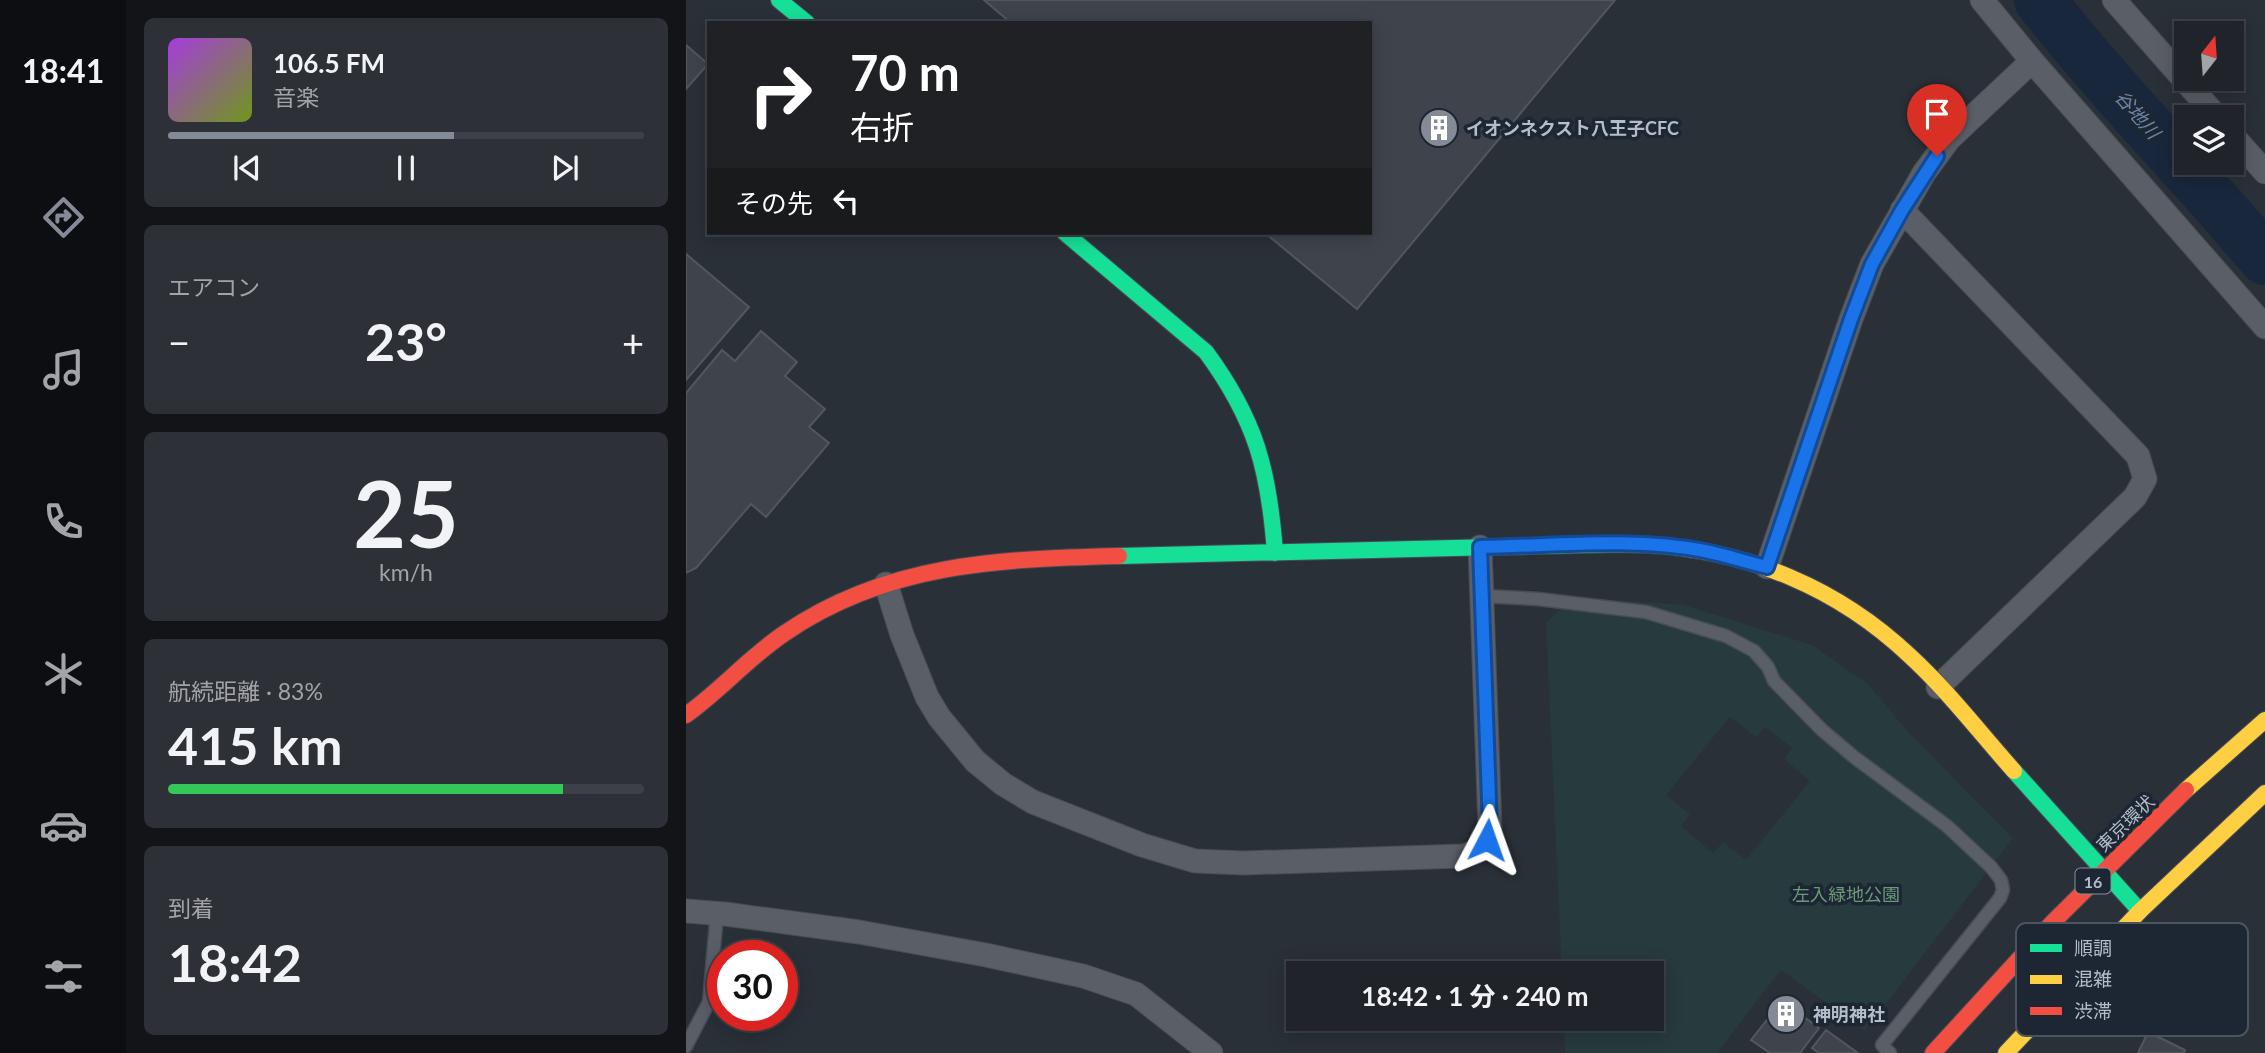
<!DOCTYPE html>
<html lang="ja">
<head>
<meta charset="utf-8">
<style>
	body { margin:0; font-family:Lato,"Noto Sans JP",sans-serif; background:#2d3036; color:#f1f3f6; height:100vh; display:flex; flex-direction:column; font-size:26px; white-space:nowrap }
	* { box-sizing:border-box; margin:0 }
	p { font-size:23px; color:#a2a4a8 }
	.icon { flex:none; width:38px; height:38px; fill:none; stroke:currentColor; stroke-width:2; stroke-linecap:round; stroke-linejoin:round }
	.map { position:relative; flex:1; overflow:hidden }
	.sheet { display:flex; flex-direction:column; gap:18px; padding:18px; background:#121417; width:560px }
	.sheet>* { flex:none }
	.guide { position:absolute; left:21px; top:21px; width:665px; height:214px; border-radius:0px; box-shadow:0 4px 18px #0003,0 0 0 2px #3d4147; background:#202124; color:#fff; overflow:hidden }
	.needle { width:46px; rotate:17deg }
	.tools { position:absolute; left:1488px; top:21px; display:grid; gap:14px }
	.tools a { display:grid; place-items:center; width:70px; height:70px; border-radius:0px; background:#20242a; box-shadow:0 4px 18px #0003,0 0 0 2px #3d4147; font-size:35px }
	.speed { position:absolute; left:21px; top:940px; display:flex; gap:14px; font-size:35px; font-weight:700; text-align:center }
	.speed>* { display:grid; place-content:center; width:91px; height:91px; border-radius:50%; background:#20242a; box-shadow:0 4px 18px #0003,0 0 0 2px #3d4147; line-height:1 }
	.speed .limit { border:10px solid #d22; background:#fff; color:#111 }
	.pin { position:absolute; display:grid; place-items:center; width:60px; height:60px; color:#fff; margin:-72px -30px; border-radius:50% 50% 50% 0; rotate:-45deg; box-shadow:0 0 7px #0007 }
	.pin .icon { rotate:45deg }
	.me { position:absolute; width:77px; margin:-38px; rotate:4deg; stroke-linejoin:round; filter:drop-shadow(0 0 5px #0008) }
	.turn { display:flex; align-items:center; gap:24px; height:147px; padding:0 28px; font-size:32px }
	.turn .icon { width:91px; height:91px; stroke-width:2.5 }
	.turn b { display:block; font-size:49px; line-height:60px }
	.then { display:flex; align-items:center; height:66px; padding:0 28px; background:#0003; gap:14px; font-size:26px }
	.big { font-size:52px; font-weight:700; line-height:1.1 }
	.sheet .tile { flex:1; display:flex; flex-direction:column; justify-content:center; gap:10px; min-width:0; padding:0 24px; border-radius:10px; background:#2d3036 }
	.sheet .dial { align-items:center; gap:0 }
	.dial b { font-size:91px; line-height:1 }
	.song { display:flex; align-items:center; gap:21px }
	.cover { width:84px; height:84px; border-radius:10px; background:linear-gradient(135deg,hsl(280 70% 55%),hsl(80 70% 35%)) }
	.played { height:7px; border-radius:4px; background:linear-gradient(90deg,#848b96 60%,#3d4147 60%) }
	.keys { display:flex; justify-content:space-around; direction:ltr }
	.heat { display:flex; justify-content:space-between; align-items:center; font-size:38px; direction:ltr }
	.charge { height:10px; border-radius:5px; background:linear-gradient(90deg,#34c759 83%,#3d4147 0) }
	.trip { position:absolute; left:600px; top:961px; width:378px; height:70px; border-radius:0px; background:#20242a; box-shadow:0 4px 18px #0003,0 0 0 2px #3d4147; font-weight:700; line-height:70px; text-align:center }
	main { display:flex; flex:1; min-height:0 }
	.menu { display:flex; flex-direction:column; width:126px; justify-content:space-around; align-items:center; background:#0d0e11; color:#a2a4a8 }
	.menu .icon { width:49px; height:49px }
	.menu .active { color:#848b96 }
	.menu b { font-size:32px; color:#f1f3f6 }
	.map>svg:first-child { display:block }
</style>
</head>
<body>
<main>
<nav class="menu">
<b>18:41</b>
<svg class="icon active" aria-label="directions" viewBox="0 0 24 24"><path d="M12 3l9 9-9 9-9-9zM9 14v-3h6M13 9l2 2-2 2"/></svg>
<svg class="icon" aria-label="music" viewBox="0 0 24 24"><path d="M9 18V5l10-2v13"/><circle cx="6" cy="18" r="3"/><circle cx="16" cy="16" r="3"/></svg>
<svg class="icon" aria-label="phone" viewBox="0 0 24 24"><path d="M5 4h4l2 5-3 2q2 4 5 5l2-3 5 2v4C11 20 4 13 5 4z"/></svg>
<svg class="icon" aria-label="climate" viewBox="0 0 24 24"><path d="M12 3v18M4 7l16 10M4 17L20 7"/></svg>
<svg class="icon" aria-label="car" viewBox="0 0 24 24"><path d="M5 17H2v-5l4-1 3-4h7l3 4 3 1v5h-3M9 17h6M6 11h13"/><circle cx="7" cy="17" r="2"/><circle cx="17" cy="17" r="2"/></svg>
<svg class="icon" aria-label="filters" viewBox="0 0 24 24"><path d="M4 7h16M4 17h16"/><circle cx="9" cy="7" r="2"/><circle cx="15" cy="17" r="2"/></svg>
</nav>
<section class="sheet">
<div class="tile">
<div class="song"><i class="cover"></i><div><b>106.5 FM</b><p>音楽</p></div></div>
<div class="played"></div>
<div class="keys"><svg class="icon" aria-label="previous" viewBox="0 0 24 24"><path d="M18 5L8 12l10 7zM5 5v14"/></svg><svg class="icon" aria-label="pause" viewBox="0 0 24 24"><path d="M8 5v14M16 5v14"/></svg><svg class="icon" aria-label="next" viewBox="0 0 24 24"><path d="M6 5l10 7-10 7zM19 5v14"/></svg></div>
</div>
<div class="tile"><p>エアコン</p>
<div class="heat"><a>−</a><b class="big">23°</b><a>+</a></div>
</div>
<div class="tile dial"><b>25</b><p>km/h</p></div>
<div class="tile"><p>航続距離 · 83%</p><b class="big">415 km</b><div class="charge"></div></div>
<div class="tile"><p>到着</p><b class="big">18:42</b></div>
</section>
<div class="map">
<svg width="1579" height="1053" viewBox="0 0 1579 1053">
	<rect width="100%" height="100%" fill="#2a3038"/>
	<path fill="#273a3e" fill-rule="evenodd" d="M887 597 998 605 1126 645 1182 684 1224 734 1327 838 1179 1031 1095 970 1031 1053H879L878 1019 966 1018V973H876L860 623ZM1044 717 1070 737 1079 727 1106 748 1098 759 1124 781 1060 860 1037 842 1027 853 995 826 1004 814 980 795Z"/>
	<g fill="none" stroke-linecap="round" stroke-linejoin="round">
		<path stroke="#19273c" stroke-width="52" d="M1354 0C1424 90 1505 171 1579 259"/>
	</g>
	<path fill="#3f444c" stroke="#52575f" stroke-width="2" d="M298 0H929L671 309 579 233H684V23H325Z
		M0 45 22 64 0 89Z
		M0 254 63 307 0 380Z
		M75 331 111 362 99 376 139 409 123 427 143 443 80 517 65 504 10 568 0 573V393L36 350 49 361Z
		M1096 1001 1133 1028 1114 1053H1084L1065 1040Z
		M1140 1030 1172 1053H1133L1126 1048Z
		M1462 1032 1499 1050 1498 1053H1452Z"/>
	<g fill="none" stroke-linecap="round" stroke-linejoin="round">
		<defs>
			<path id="lane" d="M796 596 852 599 960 612 1040 636 1068 651 1082 667 1088 681 1136 730 1168 757 1261 826 1305 867 1315 880 1317 890 1314 898 1196 1045 1204 1053
				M0 1046 23 1002 31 913"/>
			<path id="street" d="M1296 0 1346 61 1579 327
				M1428 0 1531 117
				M1545 134 1579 172
				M1216 210 1452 456 1459 479 1449 497 1252 687
				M1081 567 1165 319 1186 264 1238 173 1263 139 1346 61
				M200 584 216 635 241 697 253 717 289 761 317 784 347 802 456 845 509 861 558 863 777 856C796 850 799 847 804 828L794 547
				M0 911 39 914 173 932 300 955 397 976 450 994 525 1053"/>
			<path id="fast" d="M93 0 121 23
				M379 233 520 352C570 420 583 470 589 553
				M433 556 935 544 965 545
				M1328 771 1454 911"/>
			<path id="slow" d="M965 545C1063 551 1152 588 1224 656 1262 691 1294 733 1328 771
				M1500 790 1579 720
				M1320 1053 1454 911 1579 793"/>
			<path id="jam" d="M0 715C35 690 63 657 99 633 201 563 314 559 433 556
				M1247 1053 1366 923 1500 790"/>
		</defs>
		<use href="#lane" stroke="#484c55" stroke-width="15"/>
		<use href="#street" stroke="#484c55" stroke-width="25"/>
		<use href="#fast" stroke="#484c55" stroke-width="18"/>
		<use href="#slow" stroke="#484c55" stroke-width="18"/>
		<use href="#jam" stroke="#484c55" stroke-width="18"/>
		<use href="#lane" stroke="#5a5e66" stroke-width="12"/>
		<use href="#street" stroke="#5a5e66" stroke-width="23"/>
		<use href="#fast" stroke="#16e098" stroke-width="16"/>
		<use href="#slow" stroke="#ffcf43" stroke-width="16"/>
		<use href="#jam" stroke="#f24e42" stroke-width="16"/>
	</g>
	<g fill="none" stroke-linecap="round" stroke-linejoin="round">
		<defs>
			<path id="route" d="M801 840 804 828 794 547C867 546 946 537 1019 551 1039 555 1060 562 1081 567L1165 319 1186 264 1216 210 1251 156"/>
		</defs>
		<use href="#route" stroke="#114b97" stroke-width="18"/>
		<use href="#route" stroke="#1a73e8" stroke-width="12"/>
	</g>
	<defs>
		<symbol id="building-disc" viewBox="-11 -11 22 22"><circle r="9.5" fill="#848b96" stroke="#1d2633"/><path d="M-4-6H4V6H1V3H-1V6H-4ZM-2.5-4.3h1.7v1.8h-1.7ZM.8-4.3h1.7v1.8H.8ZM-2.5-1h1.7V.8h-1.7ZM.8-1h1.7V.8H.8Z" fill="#fff"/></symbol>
	</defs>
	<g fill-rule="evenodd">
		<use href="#building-disc" x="731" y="106" width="44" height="44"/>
		<use href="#building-disc" x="1078" y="992" width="44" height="44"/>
	</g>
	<g text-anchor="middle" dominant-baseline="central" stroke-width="7" stroke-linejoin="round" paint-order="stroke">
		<rect fill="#1d2633" stroke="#878f9c" stroke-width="2" x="1389.5" y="868.5" width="35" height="25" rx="5"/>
		<g font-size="16" font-weight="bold" fill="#b4bcc9">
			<text x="1407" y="881">16</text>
		</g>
		<g font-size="18" font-weight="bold" fill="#b4bcc9" stroke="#1d2633" text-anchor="start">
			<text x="780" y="128">イオンネクスト八王子CFC</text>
			<text x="1127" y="1014">神明神社</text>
		</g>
		<g font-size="18" fill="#b4bcc9" stroke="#1d2633">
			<text transform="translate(1439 823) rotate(-44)">東京環状</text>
		</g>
		<g font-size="18" fill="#6b9a76" stroke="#1d2633">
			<text x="1160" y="894">左入緑地公園</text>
		</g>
		<g font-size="19" font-style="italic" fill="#6d86a8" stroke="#1d2633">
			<text transform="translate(1452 114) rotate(49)">谷地川</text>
		</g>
	</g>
	<rect x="1330" y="923" width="232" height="113" rx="10" fill="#1d2633" stroke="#4a5360" stroke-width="2"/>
	<rect x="1344" y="944" width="32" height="8" fill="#16e098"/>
	<rect x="1344" y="975" width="32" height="9" fill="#ffcf43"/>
	<rect x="1344" y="1007" width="32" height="8" fill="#f24e42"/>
	<g font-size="19" fill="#b4bcc9">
		<text x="1388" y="955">順調</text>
		<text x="1388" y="986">混雑</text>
		<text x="1388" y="1018">渋滞</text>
	</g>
</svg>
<div class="tools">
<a><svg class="needle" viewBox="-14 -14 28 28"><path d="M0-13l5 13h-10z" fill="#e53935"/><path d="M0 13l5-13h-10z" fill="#a2a4a8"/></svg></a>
<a><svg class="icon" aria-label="layers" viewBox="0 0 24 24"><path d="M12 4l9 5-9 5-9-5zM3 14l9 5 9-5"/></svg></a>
</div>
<div class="speed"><div class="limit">30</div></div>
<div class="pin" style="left:1251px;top:156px;background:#d93025"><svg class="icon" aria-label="arrive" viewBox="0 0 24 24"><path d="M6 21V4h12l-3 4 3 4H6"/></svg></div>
<svg class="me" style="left:801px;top:840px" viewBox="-20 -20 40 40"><path d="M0-17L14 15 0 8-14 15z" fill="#1a73e8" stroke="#fff" stroke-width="4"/></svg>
<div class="trip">18:42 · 1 分 · 240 m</div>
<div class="guide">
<div class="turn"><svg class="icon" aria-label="right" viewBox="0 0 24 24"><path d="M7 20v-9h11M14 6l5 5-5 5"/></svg><div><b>70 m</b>右折</div></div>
<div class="then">その先<svg class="icon" aria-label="left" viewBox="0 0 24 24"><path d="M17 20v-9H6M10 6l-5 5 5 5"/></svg></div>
</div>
</div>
</main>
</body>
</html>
